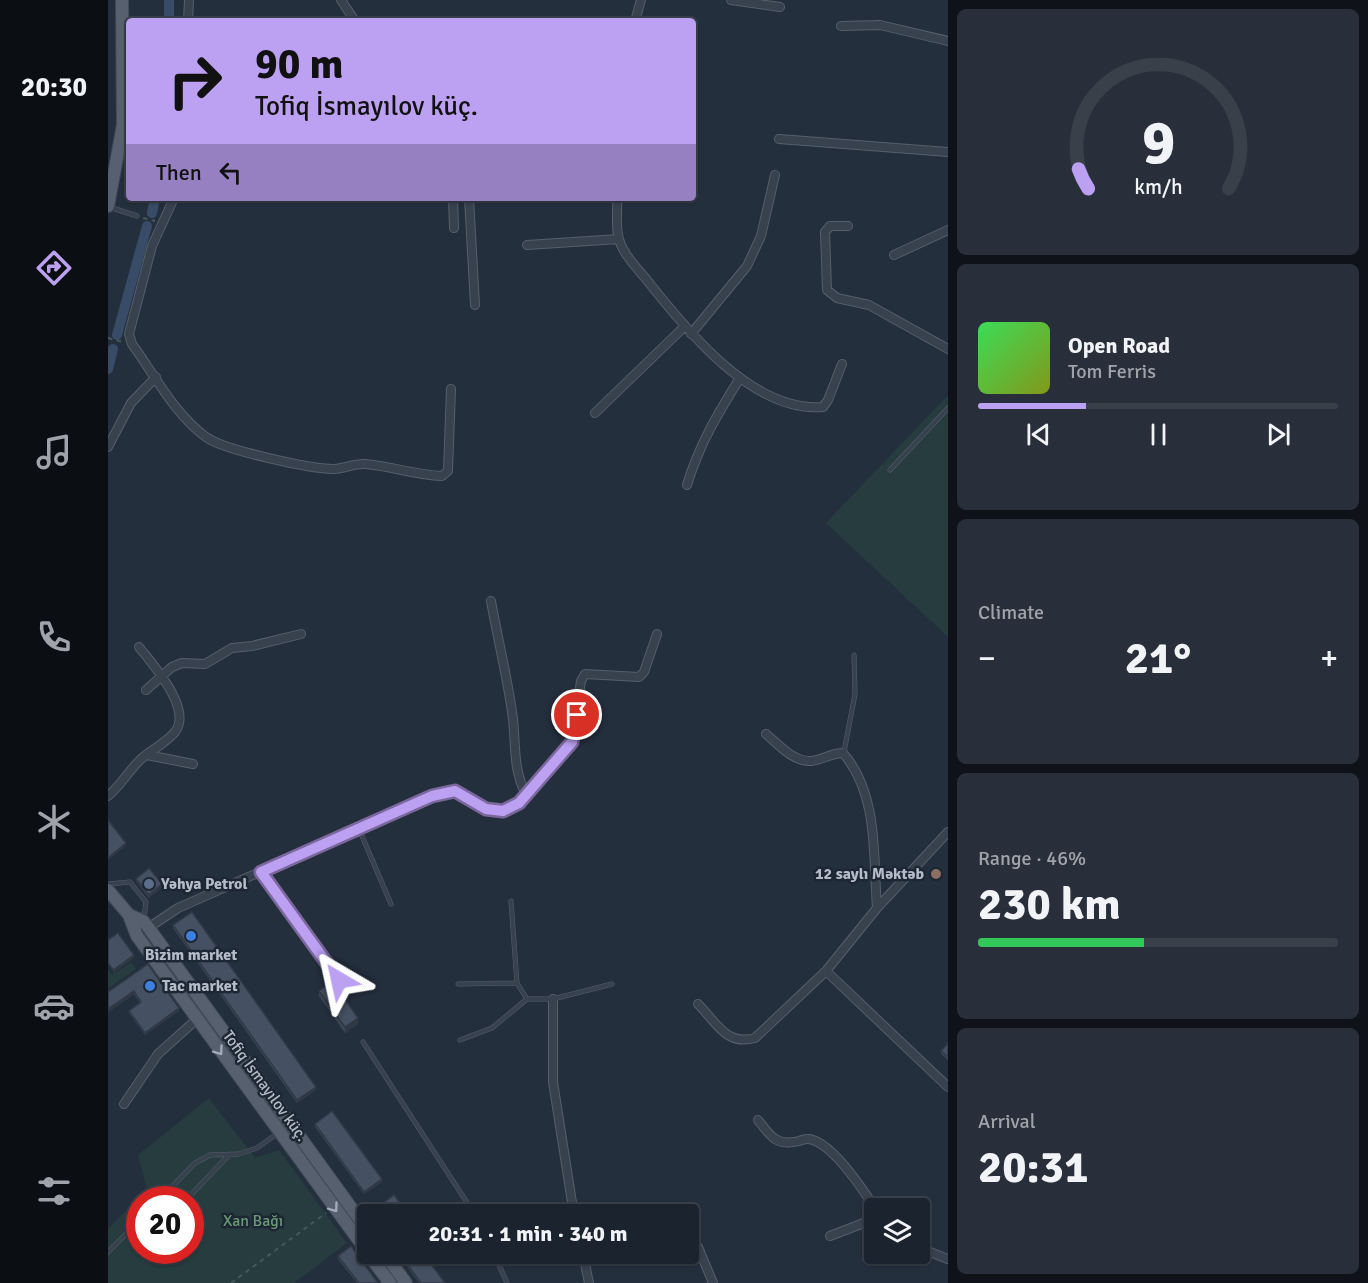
<!DOCTYPE html>
<html lang="en">
<head>
<meta charset="utf-8">
<style>
	body { margin:0; font-family:Signika,sans-serif; background:#282f3a; color:#f1f3f6; height:100vh; display:flex; flex-direction:column; font-size:22px; white-space:nowrap }
	* { box-sizing:border-box; margin:0 }
	p { font-size:20px; color:#a0a4aa }
	.icon { flex:none; width:33px; height:33px; fill:none; stroke:currentColor; stroke-width:2; stroke-linecap:round; stroke-linejoin:round }
	.map { position:relative; flex:1; overflow:hidden }
	.side { display:flex; flex-direction:column; gap:9px; padding:9px; background:#0f1319; width:420px }
	.side>* { flex:none }
	.hud { position:absolute; left:18px; top:18px; width:570px; height:183px; border-radius:6px; box-shadow:0 2px 4px #0004,0 0 0 2px #39404a; background:#bca0f2; color:#111; overflow:hidden }
	.buttons { position:absolute; left:756px; top:1198px; display:grid; gap:12px }
	.buttons a { display:grid; place-items:center; width:66px; height:66px; border-radius:6px; background:#1b232e; box-shadow:0 2px 4px #0004,0 0 0 2px #39404a; font-size:30px }
	.speed { position:absolute; left:18px; top:1186px; display:flex; gap:12px; font-size:30px; font-weight:700; text-align:center }
	.speed>* { display:grid; place-content:center; width:78px; height:78px; border-radius:50%; background:#1b232e; box-shadow:0 2px 4px #0004,0 0 0 2px #39404a; line-height:1 }
	.speed .limit { border:9px solid #d22; background:#fff; color:#111 }
	.pin { position:absolute; display:grid; place-items:center; width:51px; height:51px; color:#fff; margin:-26px; border:3px solid #fff; border-radius:50%; box-shadow:0 2px 6px #0007 }
	.me { position:absolute; width:66px; margin:-33px; rotate:324deg; stroke-linejoin:round; filter:drop-shadow(0 0 4px #0008) }
	.turn { display:flex; align-items:center; gap:21px; height:126px; padding:0 30px; font-size:27px }
	.turn .icon { width:78px; height:78px; stroke-width:2.5 }
	.turn b { display:block; font-size:42px; line-height:51px }
	.then { display:flex; align-items:center; height:57px; padding:0 30px; background:#0003; gap:12px; font-size:22px }
	.big { font-size:45px; font-weight:700; line-height:1.1 }
	.side .widget { flex:1; display:flex; flex-direction:column; justify-content:center; gap:9px; min-width:0; padding:0 21px; border-radius:9px; background:#282f3a }
	.side .dial { align-items:center; gap:0 }
	.dial svg { height:156px; overflow:visible; fill:none; stroke:#39404a; stroke-width:7; stroke-linecap:round; text-anchor:middle }
	.dial text { fill:#f1f3f6; stroke:none }
	.song { display:flex; align-items:center; gap:18px }
	.cover { width:72px; height:72px; border-radius:9px; background:linear-gradient(135deg,hsl(130 70% 55%),hsl(70 70% 35%)) }
	.played { height:6px; border-radius:3px; background:linear-gradient(90deg,#bca0f2 30%,#39404a 30%) }
	.keys { display:flex; justify-content:space-around; direction:ltr }
	.heat { display:flex; justify-content:space-between; align-items:center; font-size:33px; direction:ltr }
	.charge { height:9px; border-radius:4px; background:linear-gradient(90deg,#34c759 46%,#39404a 0) }
	.trip { position:absolute; left:249px; top:1204px; width:342px; height:60px; border-radius:6px; background:#1b232e; box-shadow:0 2px 4px #0004,0 0 0 2px #39404a; font-weight:700; line-height:60px; text-align:center }
	main { display:flex; flex:1; min-height:0 }
	.tabs { display:flex; flex-direction:column; width:108px; justify-content:space-around; align-items:center; background:#0b0e12; color:#a0a4aa }
	.tabs .icon { width:42px; height:42px }
	.tabs .current { color:#bca0f2 }
	.tabs b { font-size:27px; color:#f1f3f6 }
	.map>svg:first-child { display:block }
</style>
</head>
<body>
<main>
<nav class="tabs">
<b>20:30</b>
<svg class="icon current" aria-label="directions" viewBox="0 0 24 24"><path d="M12 3l9 9-9 9-9-9zM9 14v-3h6M13 9l2 2-2 2"/></svg>
<svg class="icon" aria-label="music" viewBox="0 0 24 24"><path d="M9 18V5l10-2v13"/><circle cx="6" cy="18" r="3"/><circle cx="16" cy="16" r="3"/></svg>
<svg class="icon" aria-label="phone" viewBox="0 0 24 24"><path d="M5 4h4l2 5-3 2q2 4 5 5l2-3 5 2v4C11 20 4 13 5 4z"/></svg>
<svg class="icon" aria-label="climate" viewBox="0 0 24 24"><path d="M12 3v18M4 7l16 10M4 17L20 7"/></svg>
<svg class="icon" aria-label="car" viewBox="0 0 24 24"><path d="M5 17H2v-5l4-1 3-4h7l3 4 3 1v5h-3M9 17h6M6 11h13"/><circle cx="7" cy="17" r="2"/><circle cx="17" cy="17" r="2"/></svg>
<svg class="icon" aria-label="filters" viewBox="0 0 24 24"><path d="M4 7h16M4 17h16"/><circle cx="9" cy="7" r="2"/><circle cx="15" cy="17" r="2"/></svg>
</nav>
<div class="map">
<svg width="840" height="1283" viewBox="0 0 840 1283">
	<rect width="100%" height="100%" fill="#242f3e"/>
	<path fill="#263c3f" fill-rule="evenodd" d="M840 395V637L718 523Z
		M23 962 28 969 0 989V969L4 975Z
		M101 1098 147 1158 171 1150 239 1243 186 1283H0V1229L39 1189 30 1155ZM32 1200H82V1251H32Z"/>
	<g fill="none" stroke-linecap="round" stroke-linejoin="round">
		<path stroke="#394c67" stroke-width="10" d="M61 0V21
			M44 213 47 198
			M9 335 39 226
			M0 369 5 349"/>
		<defs>
			<path id="lane" d="M1 207 29 216
				M782 470 840 408
				M736 752 747 694 746 655
				M251 829 283 904
				M153 873 232 980
				M0 884 22 882 38 902 36 918
				M403 901 409 983 419 999H445L504 984
				M350 984 409 983
				M352 1040 384 1028 419 999
				M255 1042 367 1215
				M51 1200 87 1163 102 1155 131 1154 149 1148 170 1133
				M78 1200 121 1155
				M0 1252 32 1220
				M386 1254 399 1283"/>
			<path id="street" d="M233 0 247 21
				M623 0 672 7
				M80 21 81 0
				M527 21 533 0
				M733 26 772 25 840 41
				M671 139 840 152
				M66 198 44 246 21 334 24 344C46 374 67 415 98 437 115 450 203 469 226 469 236 469 247 463 257 464 283 466 307 475 334 476L340 471 343 389
				M345 198 346 228
				M361 198 367 305
				M509 198C510 210 507 227 511 239 515 255 532 271 542 284 580 332 646 413 715 407L720 400 734 364
				M740 226H722L717 232 719 290 729 298 761 305 840 349
				M419 245 511 239
				M786 255 840 230
				M583 334 639 266 653 236 667 175
				M487 413 576 327
				M0 447 23 403 48 377
				M579 485C591 445 610 413 632 378
				M383 601C390 640 400 680 405 719 408 747 405 769 418 795
				M38 690 64 667 74 663 97 664 124 648 144 646 193 634
				M39 755 85 764
				M0 796C12 786 20 772 31 761 42 750 57 744 67 732 85 709 45 665 31 647
				M769 908 840 832
				M37 930 70 908 324 796 347 791 378 809 395 811 411 803 464 742 473 681 477 674 531 677 536 672 549 634
				M718 971 840 1087
				M445 999V1082L466 1215
				M590 1004C609 1023 618 1046 647 1038L718 971 769 908C765 856 771 795 735 753 723 753 714 760 703 761 685 762 670 744 658 734
				M16 1104 50 1054 89 1019
				M650 1120C662 1136 669 1147 691 1141 696 1139 700 1138 705 1140 728 1148 754 1189 768 1209
				M487 1215 545 1209 563 1215
				M580 1236 590 1247 605 1283
				M722 1236 766 1219
				M812 1248 840 1259
				M475 1254 481 1283"/>
			<path id="primary" d="M0 206 15 125 14 0
				M0 890 21 915 35 921 40 927 260 1231
				M21 915 29 936 260 1253
				M260 1254 282 1283
				M277 1254 298 1283"/>
		</defs>
		<use href="#lane" stroke="#565f6c" stroke-width="5"/>
		<use href="#street" stroke="#565f6c" stroke-width="10"/>
		<use href="#primary" stroke="#414a57" stroke-width="14"/>
		<path stroke="#44595c" stroke-width="2" stroke-dasharray="4.5 4.5" stroke-linecap="butt" d="M35 218 47 221
			M0 338 15 342
			M123 1283 218 1213"/>
		<use href="#lane" stroke="#38414e" stroke-width="4"/>
		<use href="#street" stroke="#38414e" stroke-width="8"/>
		<use href="#primary" stroke="#56606e" stroke-width="12"/>
	</g>
	<path fill="#3b4654" d="M28 879 54 887 41 898 28 881Z
		M65 925 208 1090 189 1103 65 928Z
		M40 964 71 1011 37 1035 21 1013V1011L32 1003 26 994 0 1012Z
		M211 991 250 1024 237 1033 211 996Z
		M840 1043V1060L833 1054V1051Z
		M207 1124 274 1182 256 1194 207 1127Z
		M290 1254H329V1256L321 1261 337 1283H311Z
		M230 1256 270 1283H249L230 1259Z"/>
	<path fill="#303945" d="M18 843V846L0 860V858Z
		M54 884V887L41 898V895Z
		M26 955V958L5 973V970Z
		M26 991V994L0 1012V1009Z
		M71 1008V1011L37 1035V1033Z
		M250 1018V1024L237 1033V1027Z
		M208 1087V1090L189 1103V1100Z
		M274 1179V1182L256 1194V1192Z
		M328 1254H329V1256L320 1262V1260Z"/>
	<path fill="#455162" stroke="#303945" stroke-width="1.5" d="M0 820 18 843 0 858Z
		M41 868 54 884 41 895 28 879Z
		M84 912 208 1087 189 1100 65 925Z
		M10 933 26 955 5 970 0 963V940Z
		M40 964 71 1008 37 1033 21 1011 33 1002 26 991 0 1009V992Z
		M224 981 250 1018 237 1027 211 991Z
		M840 1043V1057L833 1051Z
		M224 1111 274 1179 256 1192 207 1124Z
		M286 1195 301 1215H263L262 1213Z
		M243 1246 270 1283H251L230 1256Z
		M292 1254H328L320 1260 337 1283H313Z"/>
	<defs><path id="oneway-chevron" d="M-2-3.5L2.5 0L-2 3.5" fill="none" stroke-width="1.6" stroke-linecap="round" stroke-linejoin="round" transform="scale(1.5)"/></defs>
	<g stroke="#a1aab7">
		<use href="#oneway-chevron" transform="translate(111 1051) rotate(54)"/>
		<use href="#oneway-chevron" transform="translate(226 1208) rotate(54)"/>
	</g>
	<g fill="none" stroke-linecap="round" stroke-linejoin="round">
		<defs>
			<path id="route" d="M231 980 153 872 324 796 347 791 378 809 395 811 411 803 464 742 469 715"/>
		</defs>
		<use href="#route" stroke="#7a689d" stroke-width="15"/>
		<use href="#route" stroke="#bca0f2" stroke-width="10"/>
	</g>
	<circle fill="#8d6e63" stroke="#1d2633" stroke-width="2" cx="828" cy="874" r="6"/>
	<circle fill="#5c6f8a" stroke="#1d2633" stroke-width="2" cx="41" cy="884" r="6"/>
	<g fill="#3f7fe0" stroke="#1d2633" stroke-width="2">
		<circle cx="83" cy="936" r="6"/>
		<circle cx="42" cy="986" r="6"/>
	</g>
	<g text-anchor="middle" dominant-baseline="central" stroke-width="5" stroke-linejoin="round" paint-order="stroke">
		<g font-size="16" font-weight="bold" fill="#b4bcc9" stroke="#1d2633" text-anchor="start">
			<text x="816" y="874" text-anchor="end">12 saylı Məktəb</text>
			<text x="53" y="884">Yəhya Petrol</text>
			<text x="83" y="955" text-anchor="middle">Bizim market</text>
			<text x="54" y="986">Tac market</text>
		</g>
		<g font-size="16" fill="#b4bcc9" stroke="#1d2633">
			<text transform="translate(157 1086) rotate(54)">Tofiq İsmayılov küç.</text>
		</g>
		<g font-size="16" fill="#6b9a76" stroke="#1d2633">
			<text x="145" y="1221">Xan Bağı</text>
		</g>
	</g>
</svg>
<div class="buttons">
<a><svg class="icon" aria-label="layers" viewBox="0 0 24 24"><path d="M12 4l9 5-9 5-9-5zM3 14l9 5 9-5"/></svg></a>
</div>
<div class="speed"><div class="limit">20</div></div>
<div class="pin" style="left:469px;top:715px;background:#d93025"><svg class="icon" aria-label="arrive" viewBox="0 0 24 24"><path d="M6 21V4h12l-3 4 3 4H6"/></svg></div>
<svg class="me" style="left:231px;top:980px" viewBox="-20 -20 40 40"><path d="M0-17L14 15 0 8-14 15z" fill="#bca0f2" stroke="#fff" stroke-width="4"/></svg>
<div class="trip">20:31 · 1 min · 340 m</div>
<div class="hud">
<div class="turn"><svg class="icon" aria-label="right" viewBox="0 0 24 24"><path d="M7 20v-9h11M14 6l5 5-5 5"/></svg><div><b>90 m</b>Tofiq İsmayılov küç.</div></div>
<div class="then">Then<svg class="icon" aria-label="left" viewBox="0 0 24 24"><path d="M17 20v-9H6M10 6l-5 5 5 5"/></svg></div>
</div>
</div>
<section class="side">
<div class="widget dial"><svg viewBox="0 0 100 80">
<path d="M14 69A42 42 0 1 1 86 69"/>
<path d="M14 69A42 42 0 0 1 9 59" stroke="#bca0f2"/>
<text x="50" y="56" font-size="32" font-weight="700">9</text>
<text x="50" y="72" font-size="11">km/h</text>
</svg></div>
<div class="widget">
<div class="song"><i class="cover"></i><div><b>Open Road</b><p>Tom Ferris</p></div></div>
<div class="played"></div>
<div class="keys"><svg class="icon" aria-label="previous" viewBox="0 0 24 24"><path d="M18 5L8 12l10 7zM5 5v14"/></svg><svg class="icon" aria-label="pause" viewBox="0 0 24 24"><path d="M8 5v14M16 5v14"/></svg><svg class="icon" aria-label="next" viewBox="0 0 24 24"><path d="M6 5l10 7-10 7zM19 5v14"/></svg></div>
</div>
<div class="widget"><p>Climate</p>
<div class="heat"><a>−</a><b class="big">21°</b><a>+</a></div>
</div>
<div class="widget"><p>Range · 46%</p><b class="big">230 km</b><div class="charge"></div></div>
<div class="widget"><p>Arrival</p><b class="big">20:31</b></div>
</section>
</main>
</body>
</html>
